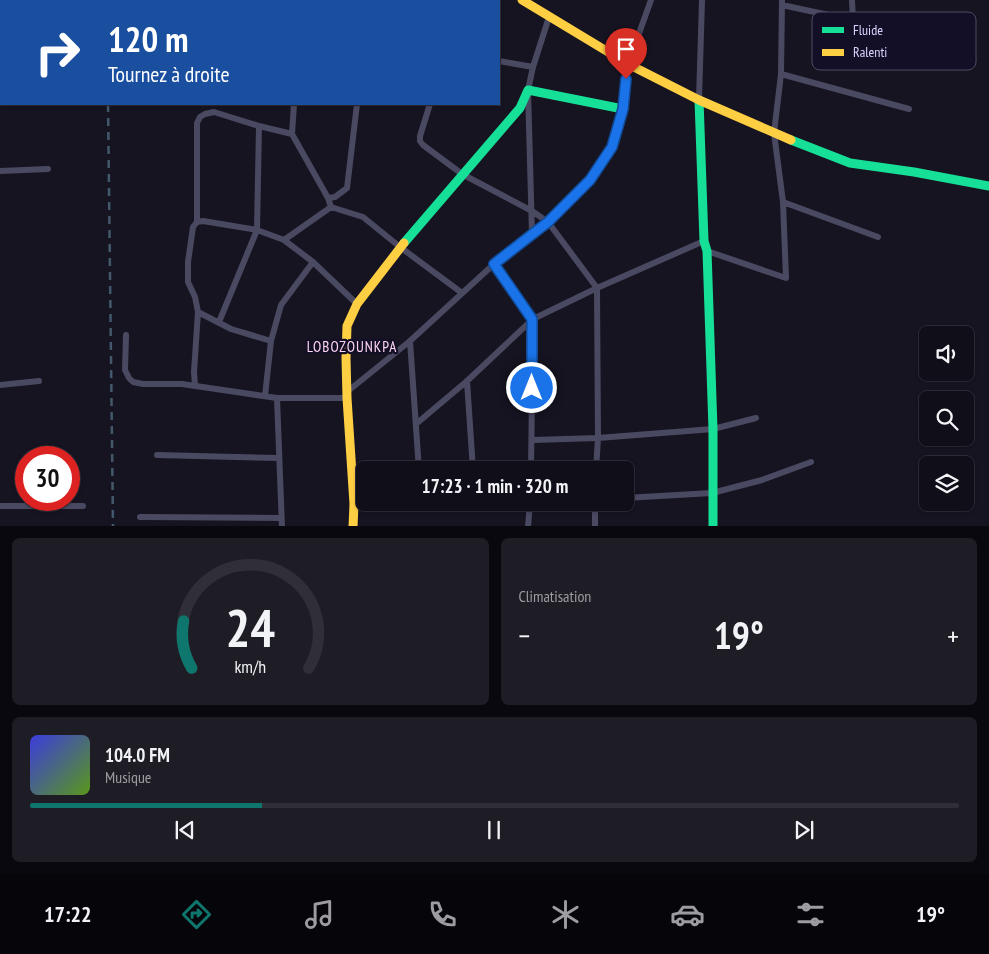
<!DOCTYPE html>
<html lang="fr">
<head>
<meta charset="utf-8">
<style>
	body { margin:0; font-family:"PT Sans Narrow",sans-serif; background:#1e1d26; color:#f1f3f6; height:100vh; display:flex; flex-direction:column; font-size:19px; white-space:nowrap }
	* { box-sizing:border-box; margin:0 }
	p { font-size:16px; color:#9c9ca2 }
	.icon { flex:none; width:28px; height:28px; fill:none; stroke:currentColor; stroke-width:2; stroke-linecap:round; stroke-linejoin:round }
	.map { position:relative; height:526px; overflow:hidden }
	.panel { display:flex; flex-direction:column; gap:12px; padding:12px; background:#09080e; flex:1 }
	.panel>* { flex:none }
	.hud { position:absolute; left:0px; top:0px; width:500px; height:105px; box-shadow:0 1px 4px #0004,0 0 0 1px #302f38; background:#1a4fa0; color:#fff; overflow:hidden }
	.buttons { position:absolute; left:919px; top:326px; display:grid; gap:10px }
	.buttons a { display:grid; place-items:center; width:55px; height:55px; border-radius:8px; background:#100f19; box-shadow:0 1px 4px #0004,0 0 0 1px #302f38; font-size:25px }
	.speed { position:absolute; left:15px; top:446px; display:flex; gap:10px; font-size:25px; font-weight:700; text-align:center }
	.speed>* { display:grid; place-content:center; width:65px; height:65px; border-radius:50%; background:#100f19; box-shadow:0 1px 4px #0004,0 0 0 1px #302f38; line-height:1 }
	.speed .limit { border:8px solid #d22; background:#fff; color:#111 }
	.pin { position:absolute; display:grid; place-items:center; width:42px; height:42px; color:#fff; margin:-51px -21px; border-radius:50% 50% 50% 0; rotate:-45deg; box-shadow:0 0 5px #0007 }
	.pin .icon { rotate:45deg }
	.me { position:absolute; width:55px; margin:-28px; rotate:0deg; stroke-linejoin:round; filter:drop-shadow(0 0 4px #0008) }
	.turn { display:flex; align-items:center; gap:18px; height:105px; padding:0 25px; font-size:22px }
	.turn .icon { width:65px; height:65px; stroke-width:2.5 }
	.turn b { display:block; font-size:35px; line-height:42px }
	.big { font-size:38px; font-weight:800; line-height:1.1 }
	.panel .widget { flex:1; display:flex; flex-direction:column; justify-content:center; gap:8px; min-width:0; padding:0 18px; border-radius:8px; background:#1e1d26 }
	.panel .dial { align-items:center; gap:0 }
	.dial svg { height:130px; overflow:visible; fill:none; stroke:#302f38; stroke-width:7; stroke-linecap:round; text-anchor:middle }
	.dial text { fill:#f1f3f6; stroke:none }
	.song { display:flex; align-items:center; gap:15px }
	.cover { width:60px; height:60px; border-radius:8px; background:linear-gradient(135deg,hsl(240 70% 55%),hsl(90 70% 35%)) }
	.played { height:5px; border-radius:2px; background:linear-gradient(90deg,#0f766e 25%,#302f38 25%) }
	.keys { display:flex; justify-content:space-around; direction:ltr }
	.heat { display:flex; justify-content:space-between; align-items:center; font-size:28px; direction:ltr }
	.panel .tiles { flex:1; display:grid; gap:12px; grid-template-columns:1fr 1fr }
	.widget:last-child { grid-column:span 2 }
	.trip { position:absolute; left:356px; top:461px; width:278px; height:50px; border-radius:8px; background:#100f19; box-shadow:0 1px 4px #0004,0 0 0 1px #302f38; font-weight:800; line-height:50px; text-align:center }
	.menu { display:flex; height:80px; justify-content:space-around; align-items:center; background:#06060a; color:#9c9ca2 }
	.menu .icon { width:35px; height:35px }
	.menu .current { color:#0f766e }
	.menu b { font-size:22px; color:#f1f3f6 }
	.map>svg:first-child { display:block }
</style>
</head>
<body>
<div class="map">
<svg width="989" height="527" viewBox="0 0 989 527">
	<rect width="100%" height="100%" fill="#161421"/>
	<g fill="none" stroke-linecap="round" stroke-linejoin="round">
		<path stroke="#4a4962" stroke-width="6" d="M852 0 853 20
			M35 1V0
			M297 1V0
			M367 1V0
			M448 1V0
			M782 5 940 39
			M499 61 533 67 528 90 532 234
			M532 70 549 17
			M781 74 909 109
			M699 100 702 0
			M430 104 420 136V141L423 145 462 174 532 211 548 222 597 288 598 438 596 470
			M0 171 48 169
			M328 198 335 197 347 188 357 104
			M783 202 878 237
			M331 207 363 217 400 247 462 293
			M197 222 203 221 257 230 259 126
			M284 240 331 207 328 198 292 134 294 104
			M707 251 786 278 783 202 774 133 781 74 782 0
			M494 264 533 319 531 470
			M198 312 231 329 271 341
			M219 322 257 230 284 240 313 262 357 304
			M126 335 125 370 129 378 133 382 143 384H182L277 398H347
			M410 341 419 470
			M467 381 473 470
			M0 385 39 381
			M195 386 194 372 198 312 195 297 188 282V262L193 227 197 222V123L200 117 205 114 214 112 259 126 292 134
			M348 391 410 341 494 264 548 222 590 180 611 147 623 109 628 64 651 0
			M265 396 271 341 281 305 313 262
			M277 398 282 527
			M416 424 467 381 533 319 597 288 704 241
			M533 440 598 438 713 429 756 418
			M157 455 279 458
			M625 498 712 493 762 480 811 462
			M354 504 372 502
			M0 506H83
			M140 517 281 518
			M528 527 530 502
			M595 527V502"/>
		<path stroke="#16e098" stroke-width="9" d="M699 100 704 241 707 251 713 429V527
			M791 140 850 163 914 172 989 186
			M404 243 520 108 528 90 623 109"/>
		<path stroke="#ffcf43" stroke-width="9" d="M522 0 628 64 699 100 791 140
			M353 527 354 504 347 398 346 358 347 326 357 304 404 243"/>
		<path stroke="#43596b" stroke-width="2.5" stroke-dasharray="8 6" stroke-linecap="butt" d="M107 0V1
			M108 104 113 527"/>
	</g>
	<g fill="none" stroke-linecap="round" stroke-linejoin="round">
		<defs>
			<path id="route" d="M532 388V319L494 264 548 222 590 180 612 147 623 109 626 79"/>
		</defs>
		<use href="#route" stroke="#114b97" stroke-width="12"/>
		<use href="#route" stroke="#1a73e8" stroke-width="9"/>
	</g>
	<g text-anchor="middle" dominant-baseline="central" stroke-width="4.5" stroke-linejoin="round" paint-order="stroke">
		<g font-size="15" letter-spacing="1" fill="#ffd6f0" stroke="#130f26">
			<text x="352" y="346">LOBOZOUNKPA</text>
		</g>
	</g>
	<rect x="812" y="12" width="164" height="58" rx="8" fill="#130f26" stroke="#4e4a67" stroke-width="1"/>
	<rect x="822" y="27" width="22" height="6" fill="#16e098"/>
	<rect x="822" y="49" width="22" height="7" fill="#ffcf43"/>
	<g font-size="14" fill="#d9d4ff">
		<text x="853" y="35">Fluide</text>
		<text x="853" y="57">Ralenti</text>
	</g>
</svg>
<div class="buttons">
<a><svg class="icon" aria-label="sound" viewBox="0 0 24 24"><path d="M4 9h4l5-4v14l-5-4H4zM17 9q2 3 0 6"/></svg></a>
<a><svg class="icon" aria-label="search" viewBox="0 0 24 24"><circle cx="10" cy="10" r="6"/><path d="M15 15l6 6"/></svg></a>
<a><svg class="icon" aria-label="layers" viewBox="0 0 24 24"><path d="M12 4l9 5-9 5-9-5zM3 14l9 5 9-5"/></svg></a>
</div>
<div class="speed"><div class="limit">30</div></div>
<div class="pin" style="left:626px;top:79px;background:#d93025"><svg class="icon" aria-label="arrive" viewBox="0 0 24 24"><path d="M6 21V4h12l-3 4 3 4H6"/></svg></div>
<svg class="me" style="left:532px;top:388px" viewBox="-20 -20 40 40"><circle r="17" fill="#1a73e8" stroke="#fff" stroke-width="3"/><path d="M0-11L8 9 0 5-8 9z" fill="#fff"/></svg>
<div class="trip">17:23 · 1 min · 320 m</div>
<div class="hud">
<div class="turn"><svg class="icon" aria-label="right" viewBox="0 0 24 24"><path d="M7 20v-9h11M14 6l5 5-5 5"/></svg><div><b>120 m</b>Tournez à droite</div></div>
</div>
</div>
<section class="panel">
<div class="tiles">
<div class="widget dial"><svg viewBox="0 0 100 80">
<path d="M14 69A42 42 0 1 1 86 69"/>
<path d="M14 69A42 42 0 0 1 9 40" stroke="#0f766e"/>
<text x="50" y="56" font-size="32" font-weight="700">24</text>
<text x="50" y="72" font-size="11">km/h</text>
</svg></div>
<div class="widget"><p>Climatisation</p>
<div class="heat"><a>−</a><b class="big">19°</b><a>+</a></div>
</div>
<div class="widget">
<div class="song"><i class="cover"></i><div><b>104.0 FM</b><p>Musique</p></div></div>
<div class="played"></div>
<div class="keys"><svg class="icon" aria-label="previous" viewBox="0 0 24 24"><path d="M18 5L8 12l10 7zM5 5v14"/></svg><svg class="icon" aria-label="pause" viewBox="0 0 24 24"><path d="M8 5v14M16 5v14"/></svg><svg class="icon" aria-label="next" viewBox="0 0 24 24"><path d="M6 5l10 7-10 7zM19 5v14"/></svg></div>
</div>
</div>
</section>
<nav class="menu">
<b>17:22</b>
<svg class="icon current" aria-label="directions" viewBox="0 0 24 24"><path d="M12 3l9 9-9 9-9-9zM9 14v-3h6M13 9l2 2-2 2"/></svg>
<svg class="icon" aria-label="music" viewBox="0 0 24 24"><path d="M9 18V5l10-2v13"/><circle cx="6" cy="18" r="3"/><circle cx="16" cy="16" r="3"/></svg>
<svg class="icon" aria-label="phone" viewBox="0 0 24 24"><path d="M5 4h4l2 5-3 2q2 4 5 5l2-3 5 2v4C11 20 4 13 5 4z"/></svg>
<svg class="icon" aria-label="climate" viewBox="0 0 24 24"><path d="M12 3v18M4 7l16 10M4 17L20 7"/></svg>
<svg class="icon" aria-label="car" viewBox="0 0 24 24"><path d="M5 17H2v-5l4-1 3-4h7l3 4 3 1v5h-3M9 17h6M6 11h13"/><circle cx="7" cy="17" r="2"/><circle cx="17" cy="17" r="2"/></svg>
<svg class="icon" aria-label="filters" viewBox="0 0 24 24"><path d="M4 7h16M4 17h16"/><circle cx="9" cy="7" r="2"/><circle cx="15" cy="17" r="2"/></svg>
<b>19°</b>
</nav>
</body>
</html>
